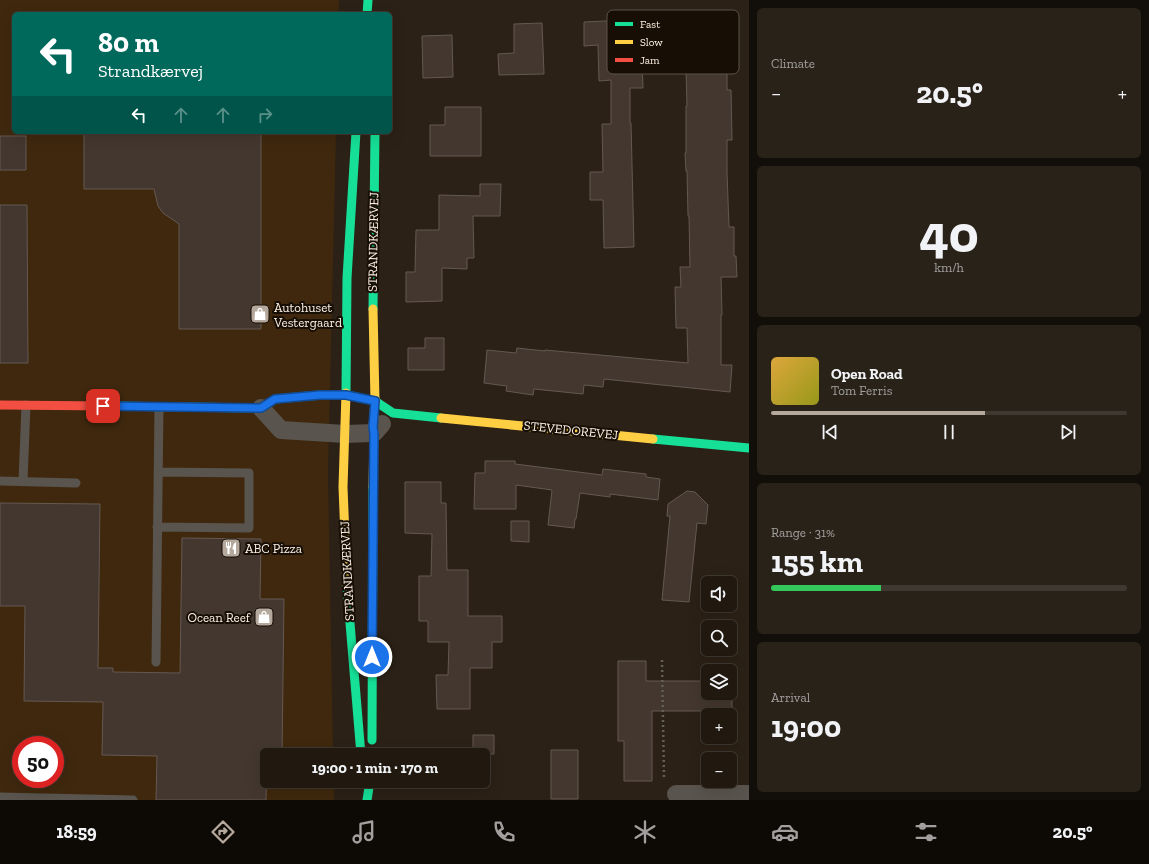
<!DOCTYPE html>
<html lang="en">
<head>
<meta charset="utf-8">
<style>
	body { margin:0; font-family:"Zilla Slab",serif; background:#292219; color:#f1f3f6; height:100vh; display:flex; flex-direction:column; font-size:15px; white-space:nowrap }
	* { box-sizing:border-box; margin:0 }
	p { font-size:13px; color:#a2a09f }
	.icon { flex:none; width:22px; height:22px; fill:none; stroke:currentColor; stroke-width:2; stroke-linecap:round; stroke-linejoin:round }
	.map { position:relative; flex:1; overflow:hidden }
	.sheet { display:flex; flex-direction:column; gap:8px; padding:8px; background:#120e09; width:400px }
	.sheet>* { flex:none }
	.banner { position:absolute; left:12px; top:12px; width:380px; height:122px; border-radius:6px; box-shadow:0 4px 16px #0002,0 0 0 1px #3e3830; background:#00695c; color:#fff; overflow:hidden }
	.controls { position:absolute; left:701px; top:576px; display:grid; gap:8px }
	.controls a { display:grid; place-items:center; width:36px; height:36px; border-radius:6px; background:#211910; box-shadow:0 4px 16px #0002,0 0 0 1px #3e3830; font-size:20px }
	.speed { position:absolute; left:12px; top:736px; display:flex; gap:8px; font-size:20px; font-weight:700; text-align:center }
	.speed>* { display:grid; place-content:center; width:52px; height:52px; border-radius:50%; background:#211910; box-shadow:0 4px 16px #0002,0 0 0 1px #3e3830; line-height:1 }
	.speed .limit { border:6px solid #d22; background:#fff; color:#111 }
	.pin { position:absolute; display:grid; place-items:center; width:34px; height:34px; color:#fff; margin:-17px; border-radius:8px; box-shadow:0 2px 6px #0006 }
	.me { position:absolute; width:44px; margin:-22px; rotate:0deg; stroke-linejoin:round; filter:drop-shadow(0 0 3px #0008) }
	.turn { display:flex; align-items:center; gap:14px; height:84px; padding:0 20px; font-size:18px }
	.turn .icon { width:52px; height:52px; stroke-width:2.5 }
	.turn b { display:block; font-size:28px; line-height:34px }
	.lanes { display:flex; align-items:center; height:38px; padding:0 20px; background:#0003; justify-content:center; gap:20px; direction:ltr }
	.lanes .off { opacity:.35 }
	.big { font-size:30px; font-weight:700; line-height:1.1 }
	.sheet .card { flex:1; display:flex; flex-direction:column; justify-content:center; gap:6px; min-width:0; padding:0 14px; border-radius:6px; background:#292219 }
	.sheet .dial { align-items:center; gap:0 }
	.dial b { font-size:52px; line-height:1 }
	.song { display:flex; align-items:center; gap:12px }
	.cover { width:48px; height:48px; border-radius:6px; background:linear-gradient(135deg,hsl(40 70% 55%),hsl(60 70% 35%)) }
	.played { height:4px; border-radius:2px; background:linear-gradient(90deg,#b5a89c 60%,#3e3830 60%) }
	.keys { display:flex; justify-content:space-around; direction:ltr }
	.heat { display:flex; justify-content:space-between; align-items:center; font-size:22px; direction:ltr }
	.charge { height:6px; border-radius:3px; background:linear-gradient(90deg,#34c759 31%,#3e3830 0) }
	.trip { position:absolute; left:260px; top:748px; width:230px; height:40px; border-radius:6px; background:#211910; box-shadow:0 4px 16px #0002,0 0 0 1px #3e3830; font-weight:700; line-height:40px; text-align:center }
	.tabs { display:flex; height:64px; justify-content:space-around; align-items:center; background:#0d0a06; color:#a2a09f }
	.tabs .icon { width:28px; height:28px }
	.tabs .active { color:#b5a89c }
	.tabs b { font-size:18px; color:#f1f3f6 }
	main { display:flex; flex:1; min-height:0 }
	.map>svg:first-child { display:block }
</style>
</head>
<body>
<main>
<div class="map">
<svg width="749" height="800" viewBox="0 0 749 800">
	<rect width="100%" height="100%" fill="#2c2116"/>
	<path fill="#3f280e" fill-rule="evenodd" d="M0 0H339L338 14H14V132H336L328 472 333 755H267V781H334V800H0ZM21 745H55V779H21Z"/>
	<path fill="#44372f" stroke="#645951" d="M710 19V57H727V90H731L732 140H727V172L729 227H734V256H736L737 277H721L722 315H721V365H732L730 392 604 379 603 387 584 385 583 394 534 389 533 395 506 391 507 386 484 383 487 350 516 353 517 348 545 351V350L688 363 687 328H676L675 287H681L680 267H690L689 216H688L687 171H686L685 153H686V106H687L686 69 680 70 679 20Z
		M626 20 627 62 642 61 643 88H630V123H631L634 247 604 248 603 200H590V172H603L602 124H611V80L599 81 598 45 584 46V22Z
		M542 23 544 74 499 75 498 54 514 53V24Z
		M452 35 453 77 423 78 422 36Z
		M445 107H481V156H430V125H445Z
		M84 132H261V329H179V224L163 213 158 206 154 189H84Z
		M0 136H26V170H0Z
		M480 184H501L500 216H473L474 258H467V269L442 268V301L406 302V272H415L416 230H439V195L480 196Z
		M0 205H27L28 363H0Z
		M425 338H444V370H408V348H425Z
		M485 461H515V464L602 475 603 469 646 474V477L660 479 658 500 610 494V497L580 493 576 519H575L574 528 548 525 552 490 516 485V509H474L475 473H485Z
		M405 482H441V503H446L447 570H468V616H502V642H492V668H470V709H437L436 675H448L449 642H428V621H419V576H431L432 534 405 533Z
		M687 491 695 492 708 505 706 524 697 523 689 602 662 600 670 516H667L668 504Z
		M0 503 100 504 98 668H113V672L180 673 182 538 261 539 260 599H284L282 755H267L266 800H156L157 756 102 755 103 702 24 701 25 606H0Z
		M511 521H529V542L511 541Z
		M618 661H646V681H708V693H730V681L732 682V711H652V781H624V741H618Z
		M473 735H494V754H473Z
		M551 750H578V799H551Z
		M438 751H468V755H437Z"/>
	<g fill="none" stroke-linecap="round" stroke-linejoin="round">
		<path stroke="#645f57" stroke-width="2.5" stroke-dasharray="2 3" stroke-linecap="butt" d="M662 660 664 778"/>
		<path stroke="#59544d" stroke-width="9" d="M0 481 76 483
			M23 481 26 405
			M157 527 249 528V473L158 472
			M156 662 159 407
			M0 797 133 800"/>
		<path stroke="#59544d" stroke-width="18" d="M261 408 281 430 345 434 374 433 382 424
			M676 794H749"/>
		<path stroke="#16e098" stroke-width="9" d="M367 14 368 0
			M373 309 375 132
			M346 393 347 278 356 132
			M110 406 261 408 275 399 320 395H346L375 401 393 413 441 418
			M653 439 749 448
			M347 587 361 755
			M372 740 373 487
			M367 800 370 781"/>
		<path stroke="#ffcf43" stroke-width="9" d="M346 393 343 487 347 587
			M441 418 653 439
			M373 487 374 433 373 427 375 401 373 309"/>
		<path stroke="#f24e42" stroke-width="9" d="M0 405 110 406"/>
	</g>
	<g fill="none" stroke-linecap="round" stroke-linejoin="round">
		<defs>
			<path id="route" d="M103 406 261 408 275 399 320 395H346L375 401 373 427 374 434 372 657"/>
		</defs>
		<use href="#route" stroke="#114b97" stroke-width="10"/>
		<use href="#route" stroke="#1a73e8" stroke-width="7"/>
	</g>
	<defs>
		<symbol id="shop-square" viewBox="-11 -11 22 22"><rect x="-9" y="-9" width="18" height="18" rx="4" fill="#b5a89c" stroke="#170e05"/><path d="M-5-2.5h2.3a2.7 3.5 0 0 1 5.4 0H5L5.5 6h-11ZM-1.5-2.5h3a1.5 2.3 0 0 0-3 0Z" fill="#fff"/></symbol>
		<symbol id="restaurant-square" viewBox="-11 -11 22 22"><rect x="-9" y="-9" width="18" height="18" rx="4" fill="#b5a89c" stroke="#170e05"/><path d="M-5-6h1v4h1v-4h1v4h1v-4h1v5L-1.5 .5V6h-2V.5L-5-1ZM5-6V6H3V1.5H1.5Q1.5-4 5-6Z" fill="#fff"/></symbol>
	</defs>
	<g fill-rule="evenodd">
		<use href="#shop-square" x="249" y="303" width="22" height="22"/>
		<use href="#restaurant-square" x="220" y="537" width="22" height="22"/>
		<use href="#shop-square" x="253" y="606" width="22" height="22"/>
	</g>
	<g text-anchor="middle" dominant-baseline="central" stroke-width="4" stroke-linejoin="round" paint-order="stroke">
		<g font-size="13" fill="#fff1e4" stroke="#170e05">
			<text transform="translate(373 242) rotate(-89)">STRANDKÆRVEJ</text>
			<text transform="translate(571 430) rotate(6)">STEVEDOREVEJ</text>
			<text transform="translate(347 571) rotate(-93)">STRANDKÆRVEJ</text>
		</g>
		<g font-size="13" fill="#fff1e4" stroke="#170e05" text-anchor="start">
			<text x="274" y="307">Autohuset<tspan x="274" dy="15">Vestergaard</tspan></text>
			<text x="245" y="548">ABC Pizza</text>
			<text x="250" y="617" text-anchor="end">Ocean Reef</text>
		</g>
	</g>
	<rect x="607" y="10" width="132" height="64" rx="6" fill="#170e05" stroke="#5d5248" stroke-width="1"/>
	<rect x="615" y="22" width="18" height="4" fill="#16e098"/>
	<rect x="615" y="40" width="18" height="4" fill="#ffcf43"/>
	<rect x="615" y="58" width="18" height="4" fill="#f24e42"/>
	<g font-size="11" fill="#fff1e4">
		<text x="640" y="28">Fast</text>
		<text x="640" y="46">Slow</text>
		<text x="640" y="64">Jam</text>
	</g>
</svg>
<div class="controls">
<a><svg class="icon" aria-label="sound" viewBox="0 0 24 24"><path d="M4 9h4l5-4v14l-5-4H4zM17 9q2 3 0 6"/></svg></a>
<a><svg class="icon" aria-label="search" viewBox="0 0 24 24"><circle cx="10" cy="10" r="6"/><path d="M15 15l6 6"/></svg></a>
<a><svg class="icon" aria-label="layers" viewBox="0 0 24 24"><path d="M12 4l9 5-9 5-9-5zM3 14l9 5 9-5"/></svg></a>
<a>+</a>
<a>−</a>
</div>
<div class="speed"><div class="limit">50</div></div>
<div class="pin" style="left:103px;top:406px;background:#d93025"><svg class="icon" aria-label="arrive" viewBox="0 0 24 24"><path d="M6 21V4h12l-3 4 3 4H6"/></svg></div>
<svg class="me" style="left:372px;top:657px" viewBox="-20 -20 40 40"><circle r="17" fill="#1a73e8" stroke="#fff" stroke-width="3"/><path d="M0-11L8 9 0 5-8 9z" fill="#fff"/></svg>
<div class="trip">19:00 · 1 min · 170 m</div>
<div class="banner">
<div class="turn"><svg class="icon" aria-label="left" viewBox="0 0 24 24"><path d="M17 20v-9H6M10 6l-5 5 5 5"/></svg><div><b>80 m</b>Strandkærvej</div></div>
<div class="lanes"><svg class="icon" aria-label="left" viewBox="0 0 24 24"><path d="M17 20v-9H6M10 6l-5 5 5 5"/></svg><svg class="icon off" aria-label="ahead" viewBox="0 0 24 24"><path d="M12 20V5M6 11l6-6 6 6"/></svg><svg class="icon off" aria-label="ahead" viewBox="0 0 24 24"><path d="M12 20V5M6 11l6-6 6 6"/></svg><svg class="icon off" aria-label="right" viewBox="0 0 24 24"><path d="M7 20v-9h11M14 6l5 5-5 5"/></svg></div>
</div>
</div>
<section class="sheet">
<div class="card"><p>Climate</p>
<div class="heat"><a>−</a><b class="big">20.5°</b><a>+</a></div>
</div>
<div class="card dial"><b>40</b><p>km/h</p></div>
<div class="card">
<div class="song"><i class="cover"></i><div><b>Open Road</b><p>Tom Ferris</p></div></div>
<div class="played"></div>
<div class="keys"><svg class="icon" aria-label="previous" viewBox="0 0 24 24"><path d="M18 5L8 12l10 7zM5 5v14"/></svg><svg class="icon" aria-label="pause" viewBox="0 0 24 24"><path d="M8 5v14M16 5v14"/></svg><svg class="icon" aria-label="next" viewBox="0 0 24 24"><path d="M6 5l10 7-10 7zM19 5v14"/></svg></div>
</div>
<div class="card"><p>Range · 31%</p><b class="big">155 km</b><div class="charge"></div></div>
<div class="card"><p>Arrival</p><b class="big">19:00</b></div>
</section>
</main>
<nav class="tabs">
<b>18:59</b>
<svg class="icon active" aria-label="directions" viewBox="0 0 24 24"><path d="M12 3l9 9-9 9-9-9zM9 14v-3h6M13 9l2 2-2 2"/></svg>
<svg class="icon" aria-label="music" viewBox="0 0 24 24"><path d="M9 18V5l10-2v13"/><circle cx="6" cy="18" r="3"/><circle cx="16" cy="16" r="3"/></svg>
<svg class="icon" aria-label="phone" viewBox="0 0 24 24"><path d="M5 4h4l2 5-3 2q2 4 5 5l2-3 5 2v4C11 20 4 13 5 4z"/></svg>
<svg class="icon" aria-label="climate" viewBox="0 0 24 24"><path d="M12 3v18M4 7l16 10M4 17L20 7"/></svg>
<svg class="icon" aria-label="car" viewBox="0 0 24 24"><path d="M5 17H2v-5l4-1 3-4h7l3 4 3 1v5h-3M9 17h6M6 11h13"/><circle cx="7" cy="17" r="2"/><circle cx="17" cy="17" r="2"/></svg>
<svg class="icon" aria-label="filters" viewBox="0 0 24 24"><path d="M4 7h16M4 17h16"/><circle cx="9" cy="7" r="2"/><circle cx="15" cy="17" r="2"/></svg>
<b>20.5°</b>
</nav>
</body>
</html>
